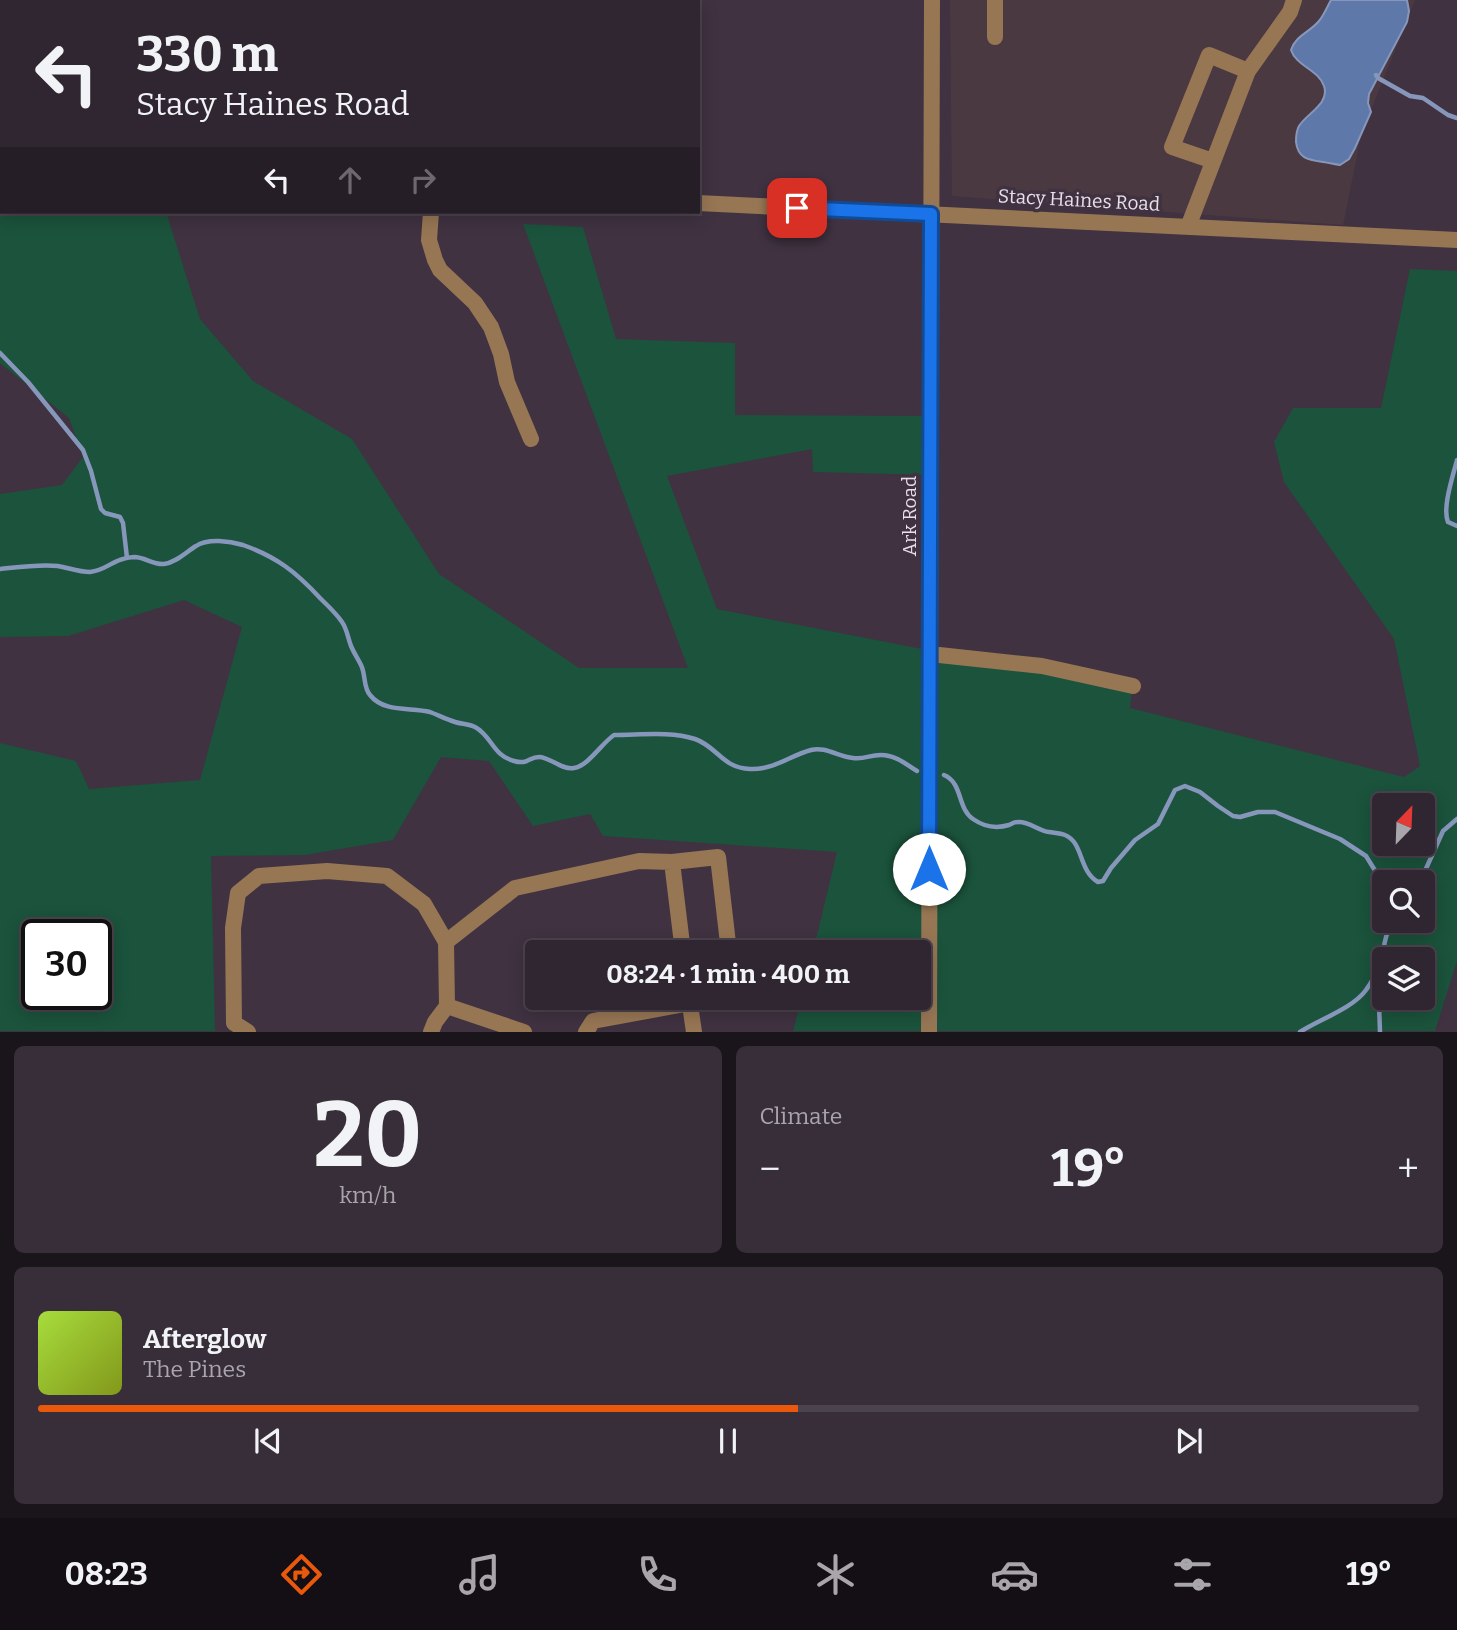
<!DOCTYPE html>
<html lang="en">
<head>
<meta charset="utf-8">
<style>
	body { margin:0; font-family:Bitter,serif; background:#382e39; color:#f1f3f6; height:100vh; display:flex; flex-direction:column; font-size:26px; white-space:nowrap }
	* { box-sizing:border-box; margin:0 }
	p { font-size:23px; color:#a8a5ab }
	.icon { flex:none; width:38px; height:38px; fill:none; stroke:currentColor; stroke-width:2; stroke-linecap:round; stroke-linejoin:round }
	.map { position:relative; height:1032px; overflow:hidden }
	.details { display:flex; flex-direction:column; gap:14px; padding:14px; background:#1a151b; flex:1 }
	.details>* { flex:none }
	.top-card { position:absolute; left:0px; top:0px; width:700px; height:214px; box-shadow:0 4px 18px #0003,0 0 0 2px #4b434d; background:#302631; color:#f1f3f6; overflow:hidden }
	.needle { width:46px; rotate:23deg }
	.tools { position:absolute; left:1372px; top:793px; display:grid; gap:14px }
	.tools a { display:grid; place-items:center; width:63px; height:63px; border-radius:7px; background:#302631; box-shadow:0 4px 18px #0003,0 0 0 2px #4b434d; font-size:35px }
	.speed { position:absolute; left:21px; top:919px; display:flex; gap:14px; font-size:35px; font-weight:700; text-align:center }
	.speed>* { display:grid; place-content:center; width:91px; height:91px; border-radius:50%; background:#302631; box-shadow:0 4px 18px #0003,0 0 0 2px #4b434d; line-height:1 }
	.speed .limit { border:4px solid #111; border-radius:10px; background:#fff; color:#111 }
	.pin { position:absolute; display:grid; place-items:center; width:60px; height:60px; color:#fff; margin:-30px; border-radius:14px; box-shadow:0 4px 10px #0006 }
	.me { position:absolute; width:77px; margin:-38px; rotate:0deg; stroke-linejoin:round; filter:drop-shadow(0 0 5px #0008) }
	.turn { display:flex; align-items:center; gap:24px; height:147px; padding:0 21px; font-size:32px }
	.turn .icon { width:91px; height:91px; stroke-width:2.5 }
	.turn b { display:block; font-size:49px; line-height:60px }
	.lanes { display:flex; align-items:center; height:66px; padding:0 21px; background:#0003; justify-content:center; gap:35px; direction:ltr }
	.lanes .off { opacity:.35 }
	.big { font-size:52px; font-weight:700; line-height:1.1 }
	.details .widget { flex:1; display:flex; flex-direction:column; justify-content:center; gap:10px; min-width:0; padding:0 24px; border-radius:10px; background:#382e39 }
	.details .dial { align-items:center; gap:0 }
	.dial b { font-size:91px; line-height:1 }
	.song { display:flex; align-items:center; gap:21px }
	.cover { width:84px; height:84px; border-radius:10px; background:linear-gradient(135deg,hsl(80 70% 55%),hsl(70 70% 35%)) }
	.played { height:7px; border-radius:4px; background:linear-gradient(90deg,#ea580c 55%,#4b434d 55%) }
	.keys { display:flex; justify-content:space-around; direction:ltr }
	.heat { display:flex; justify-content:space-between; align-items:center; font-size:38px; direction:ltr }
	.details .tiles { flex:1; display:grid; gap:14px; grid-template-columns:1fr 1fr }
	.widget:last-child { grid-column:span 2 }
	.trip { position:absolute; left:525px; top:940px; width:406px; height:70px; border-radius:7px; background:#302631; box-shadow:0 4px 18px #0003,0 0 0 2px #4b434d; font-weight:700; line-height:70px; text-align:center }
	.dock { display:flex; height:112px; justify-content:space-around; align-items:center; background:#130f14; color:#a8a5ab }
	.dock .icon { width:49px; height:49px }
	.dock .current { color:#ea580c }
	.dock b { font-size:32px; color:#f1f3f6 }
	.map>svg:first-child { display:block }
</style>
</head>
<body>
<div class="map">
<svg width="1457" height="1032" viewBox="0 0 1457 1032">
	<rect width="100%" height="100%" fill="#403241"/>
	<path fill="#4b3942" d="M950 0H1415L1361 135 1343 225 952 196Z"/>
	<path fill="#1b533c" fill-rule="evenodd" d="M312 0H446L450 2H311Z
		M0 203H2V212H166L200 319 253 381 352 439 439 574 579 668H688L523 224 583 227 616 339 735 343V415L931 416 932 475 813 472 812 449 667 476 717 609 1132 690 1130 708 1404 777 1420 766 1394 639 1284 482 1274 442 1293 408H1381L1410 269 1457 271V961L1435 1031H793L802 998H919V952H813L837 852 603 836 590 814 533 826 489 761 441 757 393 840 305 855 211 856 215 1031H0V743L76 761 89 789 200 780 242 627 184 600 68 636 0 637V494L62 485 83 457 69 418 0 363ZM1384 805H1423V844H1384ZM1384 882H1423V920H1384ZM37 934H96V994H37ZM1384 959H1423V998H1384Z"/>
	<path fill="#5e78a9" stroke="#8797bc" stroke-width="2" d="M1331 0H1407L1409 11 1407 22 1369 94 1368 103 1371 112 1355 148 1349 159 1340 165C1334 164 1329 163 1323 162 1309 160 1298 159 1296 142 1296 136 1296 131 1299 126 1307 113 1330 104 1324 86 1319 70 1296 66 1291 50 1295 36 1310 32 1319 21 1324 15 1327 7 1331 0Z"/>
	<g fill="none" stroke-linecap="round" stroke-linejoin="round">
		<path stroke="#8797bc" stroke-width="4.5" d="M1376 75 1378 78 1410 96 1423 98 1448 115 1457 118
			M0 353 28 382 83 450 91 471 101 509 105 513 120 517 123 523 127 558
			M1457 460C1453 476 1442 508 1448 522L1457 526
			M0 569C19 567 39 564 58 566 69 568 79 572 90 572 108 570 113 558 134 557 145 557 153 565 164 564 177 562 186 552 196 546 208 538 230 541 243 545 277 557 296 572 320 598 328 606 336 613 342 622 347 629 348 638 351 646 354 653 358 659 361 665 366 675 363 687 370 695 384 713 411 707 430 712 438 715 446 719 455 722 461 724 469 724 475 727 492 736 492 755 514 761 528 765 529 757 539 757 550 757 561 770 574 768 588 766 602 743 614 735 641 735 670 731 695 739 718 747 722 768 750 769 774 770 789 756 811 750 825 746 839 757 853 758 867 760 873 752 889 756 900 758 908 766 917 771
			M944 775C963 783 957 808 973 819 983 826 996 829 1009 825 1014 823 1012 822 1019 822 1030 822 1039 831 1049 832 1055 833 1060 833 1065 835 1084 843 1078 870 1098 882L1103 881 1111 868 1135 840 1158 824 1175 790 1185 786 1200 792 1218 806 1233 816 1240 817 1258 812H1275L1340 839 1366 856 1384 885
			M1420 882 1443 831 1457 819
			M1384 955C1383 941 1387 932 1395 920
			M1300 1032C1320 1019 1352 1009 1366 990 1374 980 1379 967 1384 955
			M1380 1032 1379 1004 1384 964"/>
		<path stroke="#977654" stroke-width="16" d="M159 0 160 2
			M995 0V37
			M1213 161 1172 147 1209 55 1248 71
			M0 169H2
			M698 203 1457 240
			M431 212 429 240 435 260 440 270 475 303 491 327 501 354 507 382 531 439
			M1188 227 1248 71 1290 12 1294 0
			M930 654 1042 666 1133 686
			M672 862 718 857 729 952
			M689 998 694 1032
			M447 1006 524 1032
			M248 1032 234 1023 233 928 238 893 259 876 327 871 387 876 424 904 446 942
			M431 1032 435 1022 447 1006 446 942 515 888 639 861 672 862 683 952
			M586 1032 593 1021 717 998
			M929 1032 932 0"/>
	</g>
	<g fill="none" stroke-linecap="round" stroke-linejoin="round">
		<defs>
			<path id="route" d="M797 208 931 214 929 869"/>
		</defs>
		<use href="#route" stroke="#114b97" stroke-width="18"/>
		<use href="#route" stroke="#1a73e8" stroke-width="12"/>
	</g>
	<g text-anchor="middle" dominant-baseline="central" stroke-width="7" stroke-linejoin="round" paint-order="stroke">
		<g font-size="19" fill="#e8dfe9" stroke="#403241">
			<text transform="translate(1079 200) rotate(3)">Stacy Haines Road</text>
			<text transform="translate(909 516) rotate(-90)">Ark Road</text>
		</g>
	</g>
</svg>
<div class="tools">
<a><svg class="needle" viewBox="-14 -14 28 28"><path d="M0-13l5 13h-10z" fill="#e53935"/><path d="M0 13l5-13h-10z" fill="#a8a5ab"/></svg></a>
<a><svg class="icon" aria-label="search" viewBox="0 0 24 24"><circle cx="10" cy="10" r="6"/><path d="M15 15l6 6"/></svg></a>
<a><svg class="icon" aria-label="layers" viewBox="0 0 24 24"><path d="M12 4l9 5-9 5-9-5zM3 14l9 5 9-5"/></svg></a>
</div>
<div class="speed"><div class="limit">30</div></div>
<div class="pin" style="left:797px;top:208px;background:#d93025"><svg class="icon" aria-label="arrive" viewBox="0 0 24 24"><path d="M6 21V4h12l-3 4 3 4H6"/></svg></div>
<svg class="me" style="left:929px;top:869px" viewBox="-20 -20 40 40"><circle r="19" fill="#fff"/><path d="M0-13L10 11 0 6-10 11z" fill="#1a73e8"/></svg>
<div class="trip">08:24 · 1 min · 400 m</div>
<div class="top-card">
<div class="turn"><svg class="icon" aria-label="left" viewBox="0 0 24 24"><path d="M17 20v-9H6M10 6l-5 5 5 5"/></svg><div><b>330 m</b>Stacy Haines Road</div></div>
<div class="lanes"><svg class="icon" aria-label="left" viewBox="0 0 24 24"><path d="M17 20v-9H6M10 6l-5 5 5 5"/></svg><svg class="icon off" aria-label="ahead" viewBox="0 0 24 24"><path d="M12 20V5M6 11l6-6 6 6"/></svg><svg class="icon off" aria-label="right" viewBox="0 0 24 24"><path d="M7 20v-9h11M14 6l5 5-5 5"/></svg></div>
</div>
</div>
<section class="details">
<div class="tiles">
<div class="widget dial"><b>20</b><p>km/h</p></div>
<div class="widget"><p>Climate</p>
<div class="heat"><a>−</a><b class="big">19°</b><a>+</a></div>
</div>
<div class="widget">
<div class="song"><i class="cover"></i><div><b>Afterglow</b><p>The Pines</p></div></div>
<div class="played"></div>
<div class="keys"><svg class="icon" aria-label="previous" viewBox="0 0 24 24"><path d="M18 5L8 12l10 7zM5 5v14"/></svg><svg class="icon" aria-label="pause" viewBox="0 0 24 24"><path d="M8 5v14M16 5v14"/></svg><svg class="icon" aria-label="next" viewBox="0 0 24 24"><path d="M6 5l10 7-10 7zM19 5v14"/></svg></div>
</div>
</div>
</section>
<nav class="dock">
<b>08:23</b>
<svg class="icon current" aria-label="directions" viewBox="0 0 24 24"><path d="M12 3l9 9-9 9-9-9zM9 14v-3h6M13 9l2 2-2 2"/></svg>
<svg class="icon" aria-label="music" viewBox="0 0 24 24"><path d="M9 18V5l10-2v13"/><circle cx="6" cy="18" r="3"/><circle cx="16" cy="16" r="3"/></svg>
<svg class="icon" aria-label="phone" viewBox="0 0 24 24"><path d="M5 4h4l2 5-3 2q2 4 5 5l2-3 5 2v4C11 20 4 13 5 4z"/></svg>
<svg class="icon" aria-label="climate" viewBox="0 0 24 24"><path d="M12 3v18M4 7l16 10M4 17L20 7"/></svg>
<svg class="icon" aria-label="car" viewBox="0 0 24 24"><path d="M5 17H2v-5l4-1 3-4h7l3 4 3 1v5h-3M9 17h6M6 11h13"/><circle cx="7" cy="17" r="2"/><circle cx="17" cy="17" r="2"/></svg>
<svg class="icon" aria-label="filters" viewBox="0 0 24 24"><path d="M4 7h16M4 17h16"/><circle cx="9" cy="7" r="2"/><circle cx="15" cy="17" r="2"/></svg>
<b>19°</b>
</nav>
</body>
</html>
